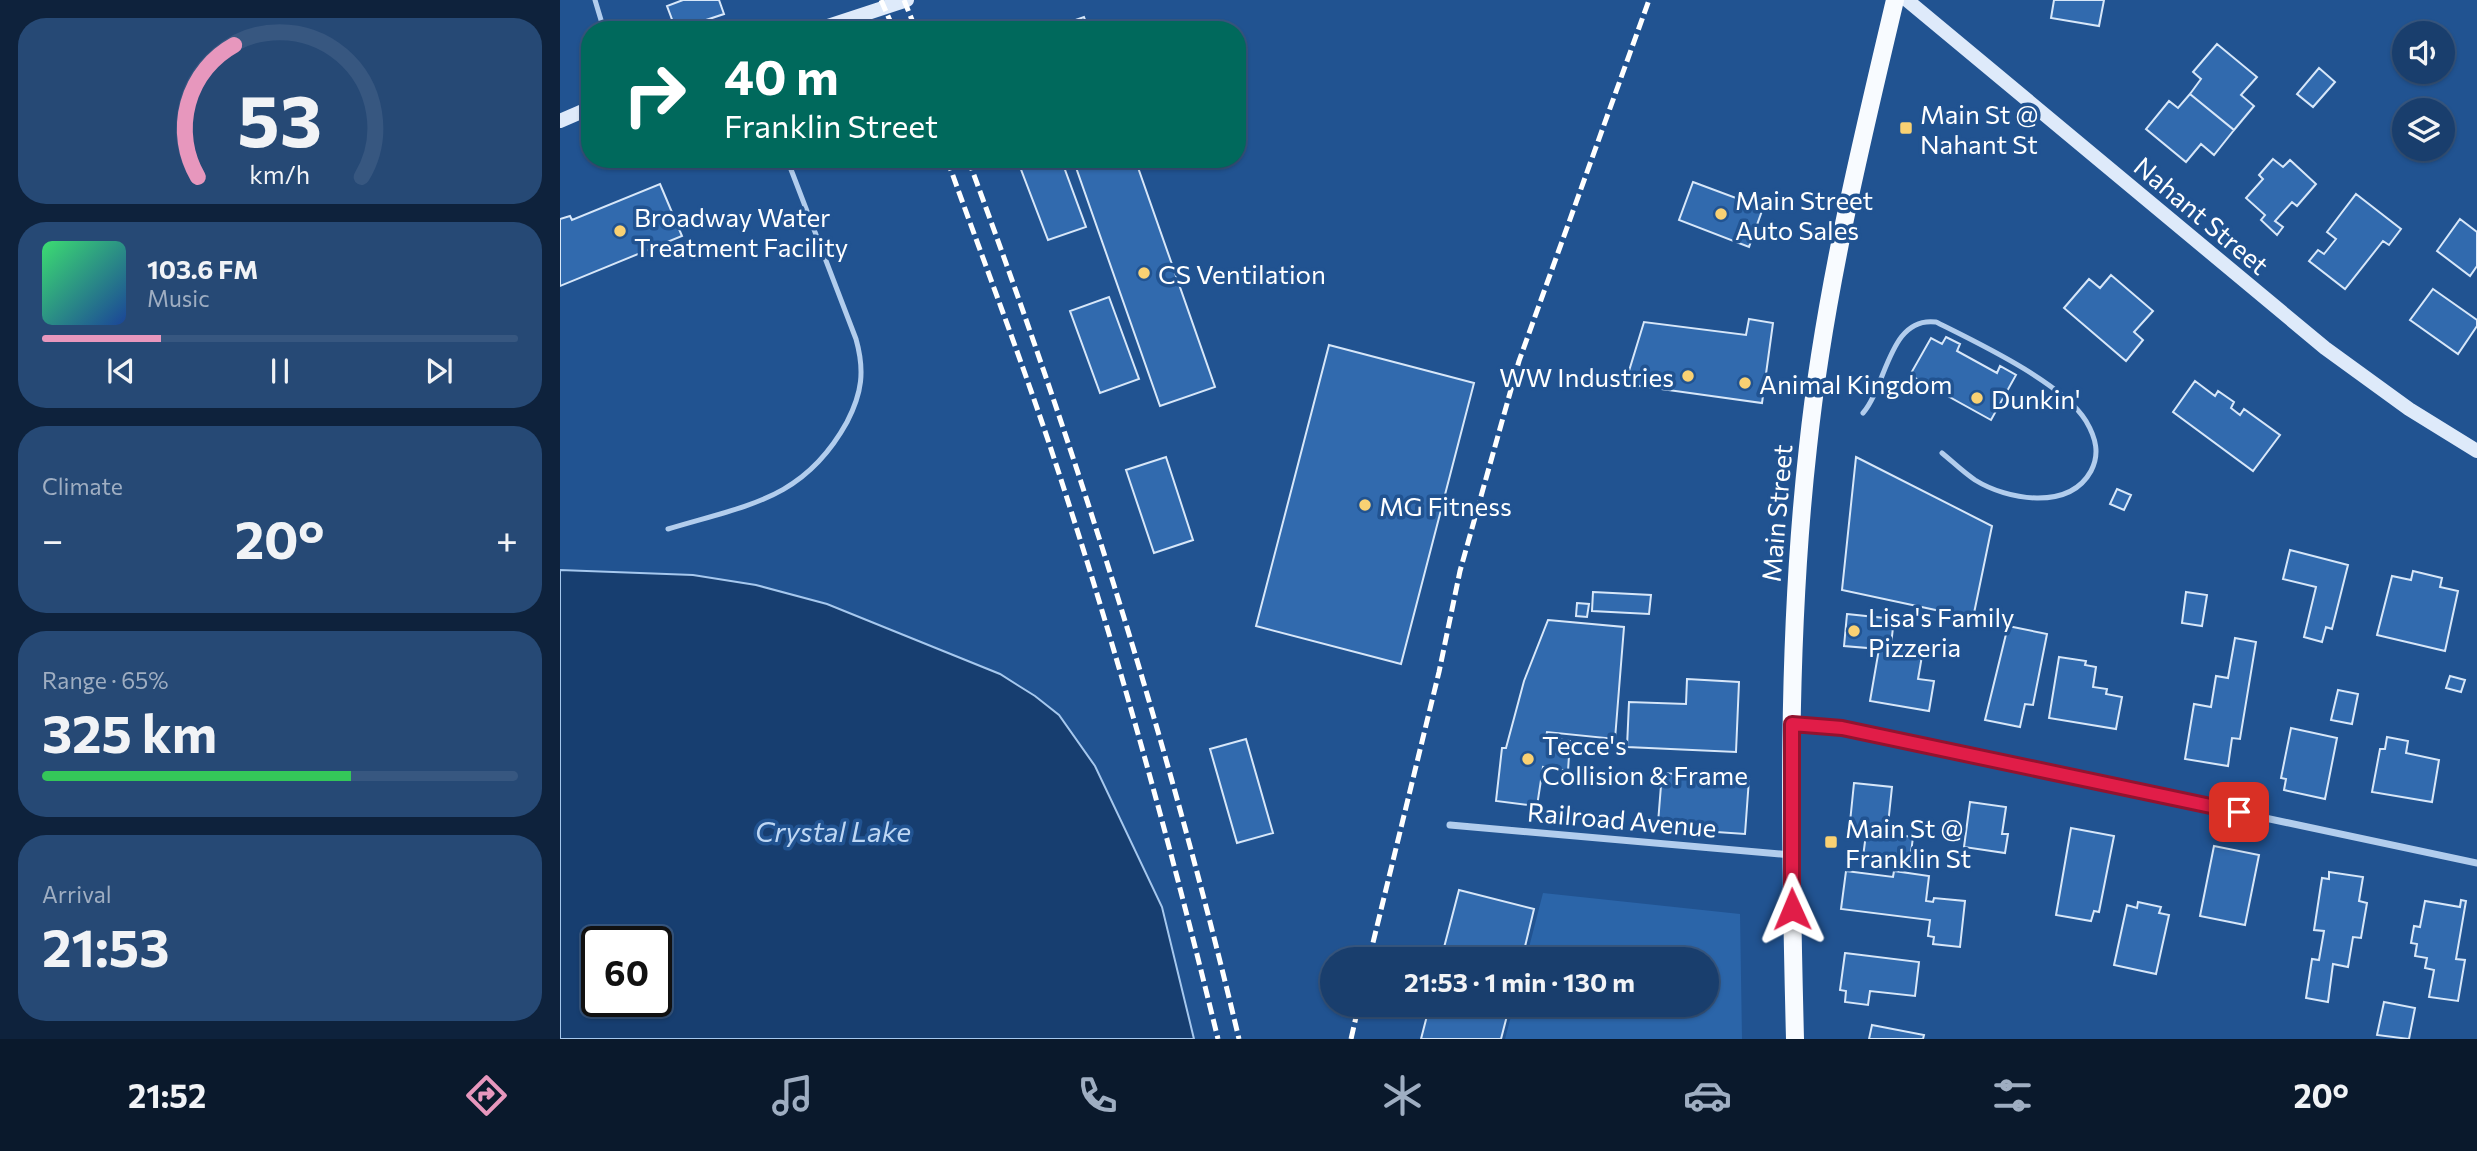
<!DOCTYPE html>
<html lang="en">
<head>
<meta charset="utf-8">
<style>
	body { margin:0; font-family:Commissioner,sans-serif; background:#264975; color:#f1f3f6; height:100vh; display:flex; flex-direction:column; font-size:26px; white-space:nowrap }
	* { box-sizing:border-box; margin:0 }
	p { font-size:23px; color:#9faec2 }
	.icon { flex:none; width:38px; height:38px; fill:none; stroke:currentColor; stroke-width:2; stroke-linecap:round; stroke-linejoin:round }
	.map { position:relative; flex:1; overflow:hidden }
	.details { display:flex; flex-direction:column; gap:18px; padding:18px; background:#0e223c; width:560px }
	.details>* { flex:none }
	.top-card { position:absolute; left:21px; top:21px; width:665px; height:147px; border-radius:28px; box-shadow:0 2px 5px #0004,0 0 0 2px #375780; background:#00695c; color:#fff; overflow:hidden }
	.tools { position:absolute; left:1832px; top:21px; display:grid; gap:14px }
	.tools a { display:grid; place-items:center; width:63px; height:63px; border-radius:50%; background:#193e6d; box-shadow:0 2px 5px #0004,0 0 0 2px #375780; font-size:35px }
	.speed { position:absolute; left:21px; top:926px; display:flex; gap:14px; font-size:35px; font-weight:700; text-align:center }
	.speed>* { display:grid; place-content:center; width:91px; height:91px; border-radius:50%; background:#193e6d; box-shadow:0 2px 5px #0004,0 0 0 2px #375780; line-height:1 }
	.speed .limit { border:4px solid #111; border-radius:10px; background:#fff; color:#111 }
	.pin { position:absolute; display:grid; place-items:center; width:60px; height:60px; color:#fff; margin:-30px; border-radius:14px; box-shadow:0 4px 10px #0006 }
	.me { position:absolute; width:77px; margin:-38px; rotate:359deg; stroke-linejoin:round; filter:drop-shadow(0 0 5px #0008) }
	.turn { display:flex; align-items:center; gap:24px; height:147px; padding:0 28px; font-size:32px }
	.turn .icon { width:91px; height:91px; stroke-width:2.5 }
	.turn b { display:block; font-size:49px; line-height:60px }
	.big { font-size:52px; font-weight:700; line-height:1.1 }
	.details .card { flex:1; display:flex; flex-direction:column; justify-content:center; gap:10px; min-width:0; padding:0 24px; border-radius:28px; background:#264975 }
	.details .dial { align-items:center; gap:0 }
	.dial svg { height:182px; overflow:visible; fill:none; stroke:#375780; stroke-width:7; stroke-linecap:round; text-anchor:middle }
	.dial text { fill:#f1f3f6; stroke:none }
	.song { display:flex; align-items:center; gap:21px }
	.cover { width:84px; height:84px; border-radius:10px; background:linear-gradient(135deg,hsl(140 70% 55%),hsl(220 70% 35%)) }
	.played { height:7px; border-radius:4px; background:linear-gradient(90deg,#e797bd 25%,#375780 25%) }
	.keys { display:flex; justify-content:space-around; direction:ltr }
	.heat { display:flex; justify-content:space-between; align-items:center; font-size:38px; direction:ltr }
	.charge { height:10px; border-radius:5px; background:linear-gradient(90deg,#34c759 65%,#375780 0) }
	.trip { position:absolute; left:760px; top:947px; width:399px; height:70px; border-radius:35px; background:#193e6d; box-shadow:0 2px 5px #0004,0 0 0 2px #375780; font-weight:700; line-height:70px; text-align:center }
	.dock { display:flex; height:112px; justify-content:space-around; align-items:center; background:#0a192c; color:#9faec2 }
	.dock .icon { width:49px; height:49px }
	.dock .current { color:#e797bd }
	.dock b { font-size:32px; color:#f1f3f6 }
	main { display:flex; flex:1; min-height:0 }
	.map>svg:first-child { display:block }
</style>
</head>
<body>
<main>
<section class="details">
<div class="card dial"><svg viewBox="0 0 100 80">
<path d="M14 69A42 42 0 1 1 86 69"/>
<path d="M14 69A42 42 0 0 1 30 11" stroke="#e797bd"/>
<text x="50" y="56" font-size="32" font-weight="700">53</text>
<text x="50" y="72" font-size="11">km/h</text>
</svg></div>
<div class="card">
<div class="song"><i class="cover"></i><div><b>103.6 FM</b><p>Music</p></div></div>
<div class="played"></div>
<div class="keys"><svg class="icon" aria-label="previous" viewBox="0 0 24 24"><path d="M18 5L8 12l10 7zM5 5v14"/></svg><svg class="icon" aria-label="pause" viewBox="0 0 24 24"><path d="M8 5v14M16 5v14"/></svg><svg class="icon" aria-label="next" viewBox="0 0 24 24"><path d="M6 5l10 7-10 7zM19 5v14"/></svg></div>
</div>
<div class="card"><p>Climate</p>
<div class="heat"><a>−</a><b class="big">20°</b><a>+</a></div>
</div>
<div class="card"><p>Range · 65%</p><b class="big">325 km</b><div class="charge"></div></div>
<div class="card"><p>Arrival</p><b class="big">21:53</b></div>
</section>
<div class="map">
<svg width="1917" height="1039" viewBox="0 0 1917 1039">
	<rect width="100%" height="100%" fill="#215391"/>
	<path fill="#2b65a9" d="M983 893 1180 914 1182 1039H945L954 1005 1146 1004V959H966Z"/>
	<path fill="#173e70" stroke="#a6c8ee" stroke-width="2" fill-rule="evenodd" d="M0 570 133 575 196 585 267 604 440 674 475 696 499 715 535 766 602 907 634 1039H0ZM37 942H96V1001H37Z"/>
	<path fill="#316aae" stroke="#d7e7f9" stroke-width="2" d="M123 0H159L164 14 116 30 107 6Z
		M1494 0H1544L1539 26 1491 18Z
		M524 17 529 30H487Z
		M1657 44 1697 77 1681 95 1694 106 1674 130 1630 94 1641 79 1633 72Z
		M1759 68 1775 82 1753 107 1737 94Z
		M1630 94 1674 130 1654 155 1641 144 1626 162 1586 129 1609 101 1618 108Z
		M457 159H501L526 227 488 240Z
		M513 159H575L655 387 600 406Z
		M1713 159 1723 167 1730 160 1756 184 1737 206 1732 202 1715 221 1723 227 1717 235 1701 220 1705 215 1686 198 1703 179 1699 175Z
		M1133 182 1203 208 1189 247 1119 220Z
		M100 184 122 236 0 286V219L10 216 12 220Z
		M1796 194 1841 229 1829 245 1823 241 1785 289 1749 261 1758 250 1764 254 1776 239 1767 232Z
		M1900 219 1917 232V266L1910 276 1877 251Z
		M1551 275 1593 311 1574 332 1583 340 1566 361 1504 308 1529 279 1540 288Z
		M1873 289 1917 320V326L1898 354 1850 320Z
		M549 297 579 379 540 393 510 311Z
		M1189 319 1213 323 1202 403 1065 384 1084 322 1186 335Z
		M1386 337 1400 344 1397 351 1437 373 1440 366 1456 375 1431 420 1350 375 1371 338 1382 344Z
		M769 345 914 383 841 664 696 626Z
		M1635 381 1655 396 1658 391 1674 402 1671 408 1680 415 1684 409 1720 435 1693 471 1613 412Z
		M606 457 633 540 594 553 566 470Z
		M1296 457 1432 526 1413 618 1282 590Z
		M1557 489 1571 495 1564 510 1550 504Z
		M1730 550 1788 565 1772 629 1766 627 1762 642 1744 637 1756 587 1723 579Z
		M1853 571 1882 578 1880 587 1898 591 1885 651 1817 635 1832 576 1851 580Z
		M1033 592 1091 595 1089 614 1032 611Z
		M1626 592 1647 595 1642 626 1622 623Z
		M1017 603 1029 604 1027 617 1016 616Z
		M1287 614 1334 619 1331 645 1363 650 1358 679 1374 681 1369 711 1310 701 1319 649 1284 646Z
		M988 620 1064 627 1055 739 987 732 986 737 1010 741 1008 771 983 767 977 806 936 801 942 748H946L964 681Z
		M1448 626 1487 634 1473 705 1465 704 1460 727 1425 720Z
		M1675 638 1696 642 1680 739 1672 738 1668 766 1625 759 1634 704 1651 707 1656 676 1668 678Z
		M1499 657 1526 661 1525 665 1536 667 1533 687 1547 689 1546 694 1562 697 1556 729 1489 718Z
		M1890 676 1905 680 1901 692 1886 688Z
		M1127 679 1179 682 1176 752 1067 747 1069 702 1126 704Z
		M1778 690 1798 694 1792 724 1771 720Z
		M1731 728 1777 738 1765 799 1724 790 1726 779 1721 778Z
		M1827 737 1848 741 1846 753 1879 760 1872 802 1812 792 1820 749H1825Z
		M686 739 713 833 677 843 650 749Z
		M1102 773 1189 779 1185 834 1113 829 1114 824 1098 823Z
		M1294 783 1332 787 1327 834 1353 837 1350 861 1303 857 1306 834 1289 832Z
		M1410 802 1446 807 1442 834H1448L1445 853 1404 847Z
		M1511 828 1554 836 1539 912 1534 911 1531 921 1496 915Z
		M1654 846 1699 855 1685 925 1640 916Z
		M1286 871 1333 877 1334 871 1369 876 1366 901 1373 902 1374 898 1405 901 1400 947 1373 944 1374 937 1368 936 1370 920 1281 909Z
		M1769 872 1803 877 1799 901 1807 903 1801 938 1793 937 1788 967 1773 964 1768 1002 1746 998 1752 959 1759 960 1764 931 1754 930 1762 878 1769 879Z
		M899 890 974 909 962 959H881Z
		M1901 900 1906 901 1896 959 1905 960 1898 1001 1869 997 1874 970 1865 968 1867 958 1855 956 1857 944 1851 943 1854 926 1860 927 1865 901 1900 907Z
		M1578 902 1601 907 1599 913 1609 915 1596 974 1554 965 1567 905 1577 908Z
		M1285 953 1359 962 1355 996 1310 991 1308 1005 1285 1002 1286 991 1280 990Z
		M1824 1002 1855 1008 1849 1039 1817 1035Z
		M870 1004H950L941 1039H861Z
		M1312 1025 1364 1035 1363 1039H1309Z"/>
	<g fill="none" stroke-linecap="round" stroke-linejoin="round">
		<path stroke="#b2cded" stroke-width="5" d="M35 0 44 30
			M1303 413C1327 385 1329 316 1376 322 1416 342 1503 383 1526 421 1536 438 1540 454 1531 471 1509 511 1447 500 1415 480 1403 472 1393 462 1382 453
			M108 529C187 505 244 500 287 422 302 393 305 371 296 339L227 159"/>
		<path stroke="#b2cded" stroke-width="7" d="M1233 724 1282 728 1917 863
			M890 825 1231 855"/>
		<path stroke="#deeafa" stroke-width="14" d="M1347 0 1765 348 1849 409 1917 451
			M256 30 347 0
			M0 121 30 108"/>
		<path stroke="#f8fbff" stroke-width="18" d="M1235 1039C1230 842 1226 643 1248 447 1264 295 1300 148 1335 0"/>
		<path stroke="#fff" stroke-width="5" stroke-dasharray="12 5" stroke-linecap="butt" d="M321 0 334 30
			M344 0 356 30
			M387 159C421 254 457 348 489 443 554 639 609 838 658 1039
			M408 159C515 447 608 740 679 1039
			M809 959 879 672 900 571 959 361 1089 0
			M791 1039 799 1004"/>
	</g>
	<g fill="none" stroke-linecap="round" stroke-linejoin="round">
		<defs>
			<path id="route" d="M1232 909V724L1282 728 1679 812"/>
		</defs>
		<use href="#route" stroke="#92132f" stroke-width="18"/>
		<use href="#route" stroke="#e11d48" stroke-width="12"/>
	</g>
	<g fill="#f9d173" stroke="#215391" stroke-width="2.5">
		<rect x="1339" y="121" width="14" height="14" rx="3.5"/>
		<circle cx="1161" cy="214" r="7"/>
		<circle cx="60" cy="231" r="7"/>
		<circle cx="584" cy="273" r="7"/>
		<circle cx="1128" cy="376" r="7"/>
		<circle cx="1185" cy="383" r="7"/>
		<circle cx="1417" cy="398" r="7"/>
		<circle cx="805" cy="505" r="7"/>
		<circle cx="1294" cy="631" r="7"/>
		<circle cx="968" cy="759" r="7"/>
		<rect x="1264" y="835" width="14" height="14" rx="3.5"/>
	</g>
	<g text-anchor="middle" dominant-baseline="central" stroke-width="7" stroke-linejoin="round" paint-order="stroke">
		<g font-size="26" fill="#fff" stroke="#215391" text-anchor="start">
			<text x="1360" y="113">Main St @<tspan x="1360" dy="30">Nahant St</tspan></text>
			<text x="1175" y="199">Main Street<tspan x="1175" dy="30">Auto Sales</tspan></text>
			<text x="74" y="216">Broadway Water<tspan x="74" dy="30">Treatment Facility</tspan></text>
			<text x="598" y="273">CS Ventilation</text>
			<text x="1114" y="376" text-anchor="end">WW Industries</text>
			<text x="1199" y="383">Animal Kingdom</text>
			<text x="1431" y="398">Dunkin'</text>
			<text x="819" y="505">MG Fitness</text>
			<text x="1308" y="616">Lisa's Family<tspan x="1308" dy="30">Pizzeria</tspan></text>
			<text x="982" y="744">Tecce's<tspan x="982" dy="30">Collision &amp; Frame</tspan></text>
			<text x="1285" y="827">Main St @<tspan x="1285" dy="30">Franklin St</tspan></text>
		</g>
		<g font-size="26" fill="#fff" stroke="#215391">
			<text transform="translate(1642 215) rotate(40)">Nahant Street</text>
			<text transform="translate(1216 513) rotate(-85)">Main Street</text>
			<text transform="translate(1062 819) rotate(5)">Railroad Avenue</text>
		</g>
		<g font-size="28" font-style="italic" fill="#bed7f4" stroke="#215391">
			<text x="273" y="831">Crystal Lake</text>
		</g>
	</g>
</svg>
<div class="tools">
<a><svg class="icon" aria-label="sound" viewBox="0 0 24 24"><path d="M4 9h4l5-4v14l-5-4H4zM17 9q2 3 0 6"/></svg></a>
<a><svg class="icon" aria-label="layers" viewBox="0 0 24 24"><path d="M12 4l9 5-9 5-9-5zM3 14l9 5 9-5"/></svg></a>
</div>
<div class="speed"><div class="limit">60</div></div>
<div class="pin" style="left:1679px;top:812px;background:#d93025"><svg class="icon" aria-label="arrive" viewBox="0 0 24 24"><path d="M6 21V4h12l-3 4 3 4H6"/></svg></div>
<svg class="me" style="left:1232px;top:909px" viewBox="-20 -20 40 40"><path d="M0-17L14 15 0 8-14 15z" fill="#e11d48" stroke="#fff" stroke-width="4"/></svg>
<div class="trip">21:53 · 1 min · 130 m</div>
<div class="top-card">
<div class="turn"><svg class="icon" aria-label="right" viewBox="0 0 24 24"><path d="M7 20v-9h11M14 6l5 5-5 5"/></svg><div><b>40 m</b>Franklin Street</div></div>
</div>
</div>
</main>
<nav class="dock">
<b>21:52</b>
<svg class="icon current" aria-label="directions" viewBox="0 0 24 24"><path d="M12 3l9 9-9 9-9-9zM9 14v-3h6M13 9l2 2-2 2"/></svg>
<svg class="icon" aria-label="music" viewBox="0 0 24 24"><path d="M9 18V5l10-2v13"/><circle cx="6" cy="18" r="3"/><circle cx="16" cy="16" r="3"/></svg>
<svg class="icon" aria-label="phone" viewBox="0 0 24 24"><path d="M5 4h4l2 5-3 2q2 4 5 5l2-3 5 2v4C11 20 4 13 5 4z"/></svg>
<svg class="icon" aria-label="climate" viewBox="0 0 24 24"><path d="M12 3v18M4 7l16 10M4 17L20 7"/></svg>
<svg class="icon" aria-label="car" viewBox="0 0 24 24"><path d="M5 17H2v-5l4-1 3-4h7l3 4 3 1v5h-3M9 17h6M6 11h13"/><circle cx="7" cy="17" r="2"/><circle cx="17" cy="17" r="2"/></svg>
<svg class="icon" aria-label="filters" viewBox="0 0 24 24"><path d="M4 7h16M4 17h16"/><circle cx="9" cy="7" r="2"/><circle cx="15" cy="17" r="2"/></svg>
<b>20°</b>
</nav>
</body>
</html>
